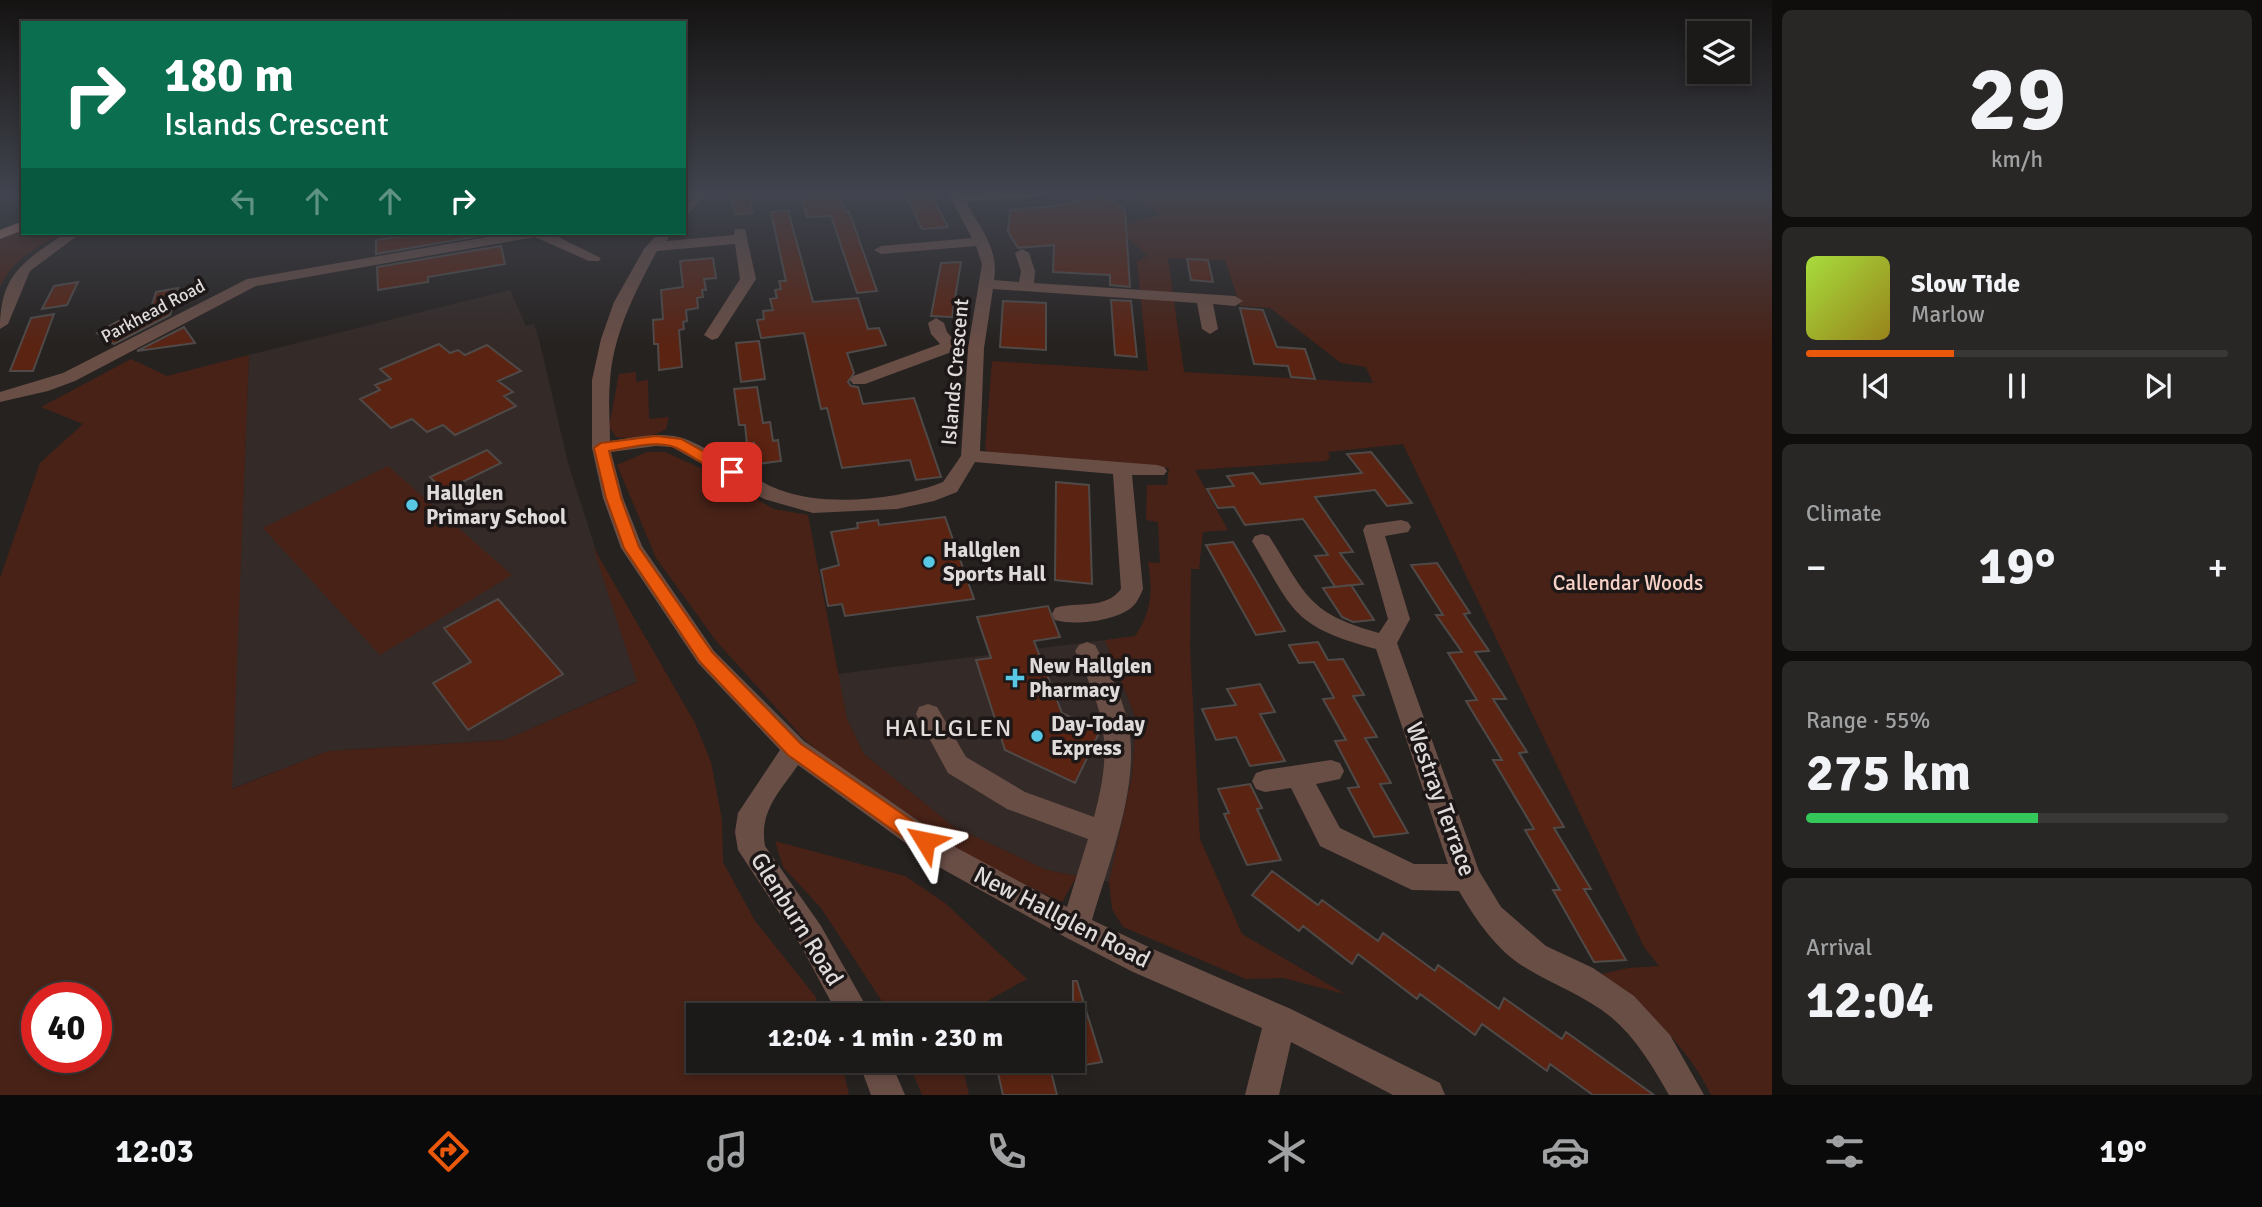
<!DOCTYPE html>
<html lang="en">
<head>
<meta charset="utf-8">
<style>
	body { margin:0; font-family:Signika,sans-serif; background:#292725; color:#f1f3f6; height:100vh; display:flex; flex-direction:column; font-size:26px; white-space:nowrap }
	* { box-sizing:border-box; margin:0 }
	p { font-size:23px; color:#a0a1a2 }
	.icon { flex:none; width:38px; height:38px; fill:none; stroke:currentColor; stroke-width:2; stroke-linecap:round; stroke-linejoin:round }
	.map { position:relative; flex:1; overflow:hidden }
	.sheet { display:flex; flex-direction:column; gap:10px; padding:10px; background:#0f0e0d; width:490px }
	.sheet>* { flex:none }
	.top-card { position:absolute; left:21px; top:21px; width:665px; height:214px; border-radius:0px; box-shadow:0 4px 10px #0003,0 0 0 2px #3a3837; background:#0b6e4f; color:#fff; overflow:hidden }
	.controls { position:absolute; left:1687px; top:21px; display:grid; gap:14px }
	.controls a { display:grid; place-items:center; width:63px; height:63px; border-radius:0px; background:#1c1a18; box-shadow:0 4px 10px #0003,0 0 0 2px #3a3837; font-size:35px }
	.speed { position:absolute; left:21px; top:982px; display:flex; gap:14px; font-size:35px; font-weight:700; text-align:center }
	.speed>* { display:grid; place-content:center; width:91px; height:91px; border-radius:50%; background:#1c1a18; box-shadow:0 4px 10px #0003,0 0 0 2px #3a3837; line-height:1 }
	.speed .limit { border:10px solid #d22; background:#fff; color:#111 }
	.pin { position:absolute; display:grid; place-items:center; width:60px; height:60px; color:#fff; margin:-30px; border-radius:14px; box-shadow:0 4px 10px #0006 }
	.me { position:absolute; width:77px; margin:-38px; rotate:305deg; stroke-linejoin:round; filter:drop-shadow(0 0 5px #0008) }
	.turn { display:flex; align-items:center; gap:24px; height:147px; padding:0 28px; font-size:32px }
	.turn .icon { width:91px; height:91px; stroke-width:2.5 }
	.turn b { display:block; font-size:49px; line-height:60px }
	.lanes { display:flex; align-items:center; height:66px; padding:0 28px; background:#0003; justify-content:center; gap:35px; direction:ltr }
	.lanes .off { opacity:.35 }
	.big { font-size:52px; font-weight:700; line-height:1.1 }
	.sheet .widget { flex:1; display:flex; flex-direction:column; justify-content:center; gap:10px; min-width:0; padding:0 24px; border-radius:10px; background:#292725 }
	.sheet .dial { align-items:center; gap:0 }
	.dial b { font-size:91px; line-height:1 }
	.song { display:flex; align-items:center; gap:21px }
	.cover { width:84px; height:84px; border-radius:10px; background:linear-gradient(135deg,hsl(80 70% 55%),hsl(50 70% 35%)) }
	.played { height:7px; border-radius:4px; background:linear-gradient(90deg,#ea580c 35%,#3a3837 35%) }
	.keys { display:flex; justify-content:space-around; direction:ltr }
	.heat { display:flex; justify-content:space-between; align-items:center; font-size:38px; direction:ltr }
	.charge { height:10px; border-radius:5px; background:linear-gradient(90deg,#34c759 55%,#3a3837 0) }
	.trip { position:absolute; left:686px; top:1003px; width:399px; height:70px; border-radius:0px; background:#1c1a18; box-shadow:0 4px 10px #0003,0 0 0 2px #3a3837; font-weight:700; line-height:70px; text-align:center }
	.dock { display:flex; height:112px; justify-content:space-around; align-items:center; background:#0b0a0a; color:#a0a1a2 }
	.dock .icon { width:49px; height:49px }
	.dock .on { color:#ea580c }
	.dock b { font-size:32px; color:#f1f3f6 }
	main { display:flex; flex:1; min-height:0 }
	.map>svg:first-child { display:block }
</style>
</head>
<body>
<main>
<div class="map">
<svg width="1772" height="1095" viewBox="0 0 1772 1095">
	<rect width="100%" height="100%" fill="#262220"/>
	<path fill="#342a27" d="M510 290 526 326 534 324 539 339 568 463 638 681 505 740 328 751 231 789 249 355Z
		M1105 640 1136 719 1132 776 1109 882 1047 870 954 827 864 754 847 719 838 674Z"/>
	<path fill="#482217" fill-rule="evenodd" d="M1130 192H1772V1095H1711C1688 1046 1642 1003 1597 975L1628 968 1659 966 1644 947 1403 444 1328 452 1330 458 1326 461 1195 470 1228 530 1203 532 1199 569H1191L1190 648 1200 839 1242 934 1345 994 1283 978 1246 979 1123 927 1112 909 1109 882 1132 776 1136 719 1105 640 1135 636C1152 612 1153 590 1148 562L1160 563 1158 522 1146 520 1147 485H1167L1169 468 992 455 985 449 992 361 1148 371 1137 261 1148 256 1116 227 1160 215ZM1168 258 1225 260 1240 306 1270 308 1341 363 1366 367 1373 383 1184 372Z
		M23 229V233H63C36 247 13 259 0 287V240Z
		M249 355 232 789 328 751 505 740 637 682 593 547 695 723 711 762 722 820 723 862 755 921 815 996 823 1015H698V1060L841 1061 849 1095H0V578L40 463 83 424 41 407 131 359 167 376ZM37 998H96V1057H37Z
		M636 372V382L648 380 649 419 669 417 666 429C649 439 635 439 616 437L609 427 619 374Z
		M647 452H665L711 473 774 509 808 515 847 719 864 754 954 827 1047 870 1077 876 1062 902 946 848 868 792 805 740 717 642 656 558 617 465Z
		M388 466 512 575 380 655 263 528Z
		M775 841 905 876 945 903 1027 979 962 1015H891L821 908 783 867Z
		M908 1061H961L969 1095H922Z"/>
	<path fill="#5a2312" stroke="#4f4a48" stroke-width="2" d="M730 192H749L753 213 735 214Z
		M819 192H838L846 212 849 211 877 291 857 293 831 216 807 217 801 196 820 194Z
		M904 192H930L948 227 922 229Z
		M1103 195 1125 210 1130 287 1110 285V275L1053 272 1054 245 1018 248 1008 232 1010 210 1054 206Z
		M788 210 813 302 858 298 868 329 879 328 886 345 847 353 854 373 848 382 851 386 858 387 863 404 914 398 941 477 916 480 910 460 842 468 827 408 821 409 804 333 761 338 757 320 764 319 763 311 773 310 770 299 777 298 775 290 781 289 779 281H786L771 212Z
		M423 233H496L376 254V240Z
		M501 246 505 264 428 277V282L378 290 377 267Z
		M713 258 716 278 704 279 706 290H702L703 297 697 298 698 308 686 310 687 321 683 322 684 329 679 330 682 367 659 370 658 344H654L653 320 663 319 661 290 683 287 680 261Z
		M1187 259 1208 260 1213 282 1191 280Z
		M961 262 952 317 931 316 941 263Z
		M78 282 67 305 42 309 54 286Z
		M178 288 170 315 114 344 97 333 127 316 147 321 156 292Z
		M1111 300 1131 301 1137 357 1115 355Z
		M1003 301 1046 303V350L1000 347Z
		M1240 308 1263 310 1277 347 1305 349 1315 379 1291 377 1288 366 1254 364Z
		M54 314 33 371H10L31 318Z
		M184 327 195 343 137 351Z
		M759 341 765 379 741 382 736 343Z
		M439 344 450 353 458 350 465 355 487 345 521 371 498 381 513 392 504 396 516 406 455 435 443 425 427 432 412 419 391 428 360 399 380 390 375 385 391 379 380 369Z
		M757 387 763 423 770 422 773 441 778 440 781 461 757 464 754 443 747 444 745 425H739L734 389Z
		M487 450 501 463 444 491 430 477Z
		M1371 452 1412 503 1387 506 1375 490 1315 497 1353 552 1340 553 1363 584 1335 587 1315 556 1328 555 1303 519 1245 525 1234 507 1218 508 1207 489 1234 486 1227 476 1253 473 1261 484 1362 473 1347 454Z
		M1056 482 1089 485 1092 584 1055 580Z
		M945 517 974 599 845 616 842 604 828 606 821 570 839 565 831 532 858 528 857 523 878 520 879 525Z
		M1233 542 1255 579 1285 631 1256 635 1206 545Z
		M1437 563 1470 613 1464 614 1489 651 1475 652 1506 699H1493L1527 752 1519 753 1564 827 1554 828 1591 889H1584L1626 960 1594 962 1553 890H1560L1525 830 1534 829 1493 760H1502L1466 701 1477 700 1448 653 1462 652 1436 615H1443L1411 565Z
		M1351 585 1374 620 1353 622 1342 617 1323 588Z
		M498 599 563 674 468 730 433 683 471 662 444 628Z
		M1048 606 1060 637 1034 641 1062 713 1100 731 1075 783 1005 750 976 660 991 658 977 617Z
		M1318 642 1328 660 1343 659 1364 695 1353 696 1377 737 1365 738 1391 783 1380 784 1408 833 1374 837 1348 788 1359 787 1335 741 1346 740 1323 699 1334 698 1314 662 1299 663 1289 645Z
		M1260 684 1275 712 1260 714 1285 761 1250 766 1236 737 1216 740 1202 709 1236 705 1227 689Z
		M1250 784 1262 808 1257 809 1281 860 1247 865 1224 814 1229 813 1218 789Z
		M1272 871 1318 905 1322 900 1378 941 1383 933 1435 971 1438 965 1499 1009 1504 998 1562 1039 1566 1032 1654 1095H1593L1550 1064 1547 1071 1482 1024 1475 1035 1420 994 1417 999 1358 954 1352 964 1303 926 1299 931 1252 895Z
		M1073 981H1077L1102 1062 1073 1067Z
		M995 1060H1048L1057 1095H1003Z"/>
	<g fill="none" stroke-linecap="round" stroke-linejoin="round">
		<path fill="#694e46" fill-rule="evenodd" d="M693 192H707L689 213 684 214V202Z
			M947 192H959L961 195 1051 192 1044 196 966 202C981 229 999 249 994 280L1019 282 1021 271 1015 253 1022 249 1029 253 1035 271 1034 283 1235 296 1243 301 1235 306 1213 304 1218 329 1210 334 1202 329 1197 303 993 289 984 348 980 451 1157 465 1164 467 1167 471 1164 475H1132L1143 589C1140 596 1137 603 1131 608 1114 621 1075 626 1055 620L1052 614 1055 608C1077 601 1106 610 1121 589L1113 474 975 462 957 492 934 501 897 509 813 513 764 499 672 447 656 446 611 452 623 498 642 546 714 651 804 741 957 848 1067 907 1088 839 1007 809 948 773 916 714 919 707 928 704 937 707 966 757 1025 792 1094 817C1113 747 1106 715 1075 651L1079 645 1087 642 1095 645C1110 673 1126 703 1130 735 1137 793 1108 865 1092 920L1155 950 1291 1009 1440 1083 1445 1095H1393L1291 1042 1279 1095H1245L1262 1028 1133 972 1065 937 937 866 798 765C779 793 759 811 765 846L821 926 871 1015H838L801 946 738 850 735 832 738 813 780 750 698 663 621 548 603 498 592 448V380L601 339 614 302 644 249 658 233H672L666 241 734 235 735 229H745L756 279 718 338 712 340 704 335 740 279 735 244 657 251C635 292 613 334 610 381 608 401 610 421 610 441 632 438 653 433 674 436 704 441 749 479 780 490 825 507 898 500 943 482L961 456 968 348 982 264 976 246 881 254 874 250 881 246 972 238Z
			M65 233H81L30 271 8 324 0 329C0 273 24 262 65 233Z
			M510 233H550L601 258 599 261H589L535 237 256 286 75 381 48 391 0 402V392L63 373 247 279Z
			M936 318 944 323 947 332 959 346 957 350 865 384H853L850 380 853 376 940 344 931 334 928 323Z
			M1401 520 1408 522 1411 527 1408 532 1385 536 1410 619 1397 643 1479 871 1501 907 1546 946 1593 968 1634 996 1670 1035 1704 1095H1669C1653 1067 1636 1038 1611 1017 1585 996 1554 985 1526 968 1497 951 1476 920 1459 891L1412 890 1320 846 1291 788 1265 792 1256 789 1252 781 1256 773 1265 770 1331 760 1340 763 1344 771 1340 779 1316 784 1340 828 1414 864H1448L1376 649C1292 626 1294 612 1252 541L1255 536 1262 534 1269 536C1307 596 1307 613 1379 633L1388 619 1363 530 1366 525Z
			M858 1060H890L905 1095H871Z"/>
		<path fill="#ae7867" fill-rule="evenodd" d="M23 221V230L0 239V230Z"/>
	</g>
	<linearGradient id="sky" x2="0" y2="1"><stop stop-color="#151312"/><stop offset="0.56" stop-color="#41444e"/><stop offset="1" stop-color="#41444e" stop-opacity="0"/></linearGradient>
	<rect width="1772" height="345" fill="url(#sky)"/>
	<path fill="#ea580c" stroke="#983908" stroke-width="2" d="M656 436 681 439 740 472 738 475C721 480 691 453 674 447 655 440 629 448 609 451L621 498 639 547 712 652 801 744 933 835 936 841 933 848 925 851 918 848 788 755 700 662 624 548 606 498 594 448 601 443Z"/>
	<g fill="#59c8e5" stroke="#1d1817" stroke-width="2.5">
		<circle cx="412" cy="505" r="7"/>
		<circle cx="929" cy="562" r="7"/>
		<path d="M1011.5 667.5h7v7h7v7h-7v7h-7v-7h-7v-7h7z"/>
		<circle cx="1037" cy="736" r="7"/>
	</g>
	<g text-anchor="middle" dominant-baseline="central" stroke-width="7" stroke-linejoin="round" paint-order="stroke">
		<g font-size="18" fill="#dedbda" stroke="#1d1817">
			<text transform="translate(153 311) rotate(-28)">Parkhead Road</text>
		</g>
		<g font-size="21" fill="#dedbda" stroke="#1d1817">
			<text transform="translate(955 372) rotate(-85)">Islands Crescent</text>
		</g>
		<g font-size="21" font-weight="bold" fill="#dedbda" stroke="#1d1817" text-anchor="start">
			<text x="426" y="493">Hallglen<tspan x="426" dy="24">Primary School</tspan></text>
			<text x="943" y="550">Hallglen<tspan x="943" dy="24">Sports Hall</tspan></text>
			<text x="1029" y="666">New Hallglen<tspan x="1029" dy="24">Pharmacy</tspan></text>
			<text x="1051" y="724">Day-Today<tspan x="1051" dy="24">Express</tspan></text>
		</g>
		<g font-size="21" fill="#f8d2c6" stroke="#1d1817">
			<text x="1628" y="583">Callendar Woods</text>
		</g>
		<g font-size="24" letter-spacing="2" fill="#e2dcda" stroke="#1d1817">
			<text x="949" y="728">HALLGLEN</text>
		</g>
		<g font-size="24" fill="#dedbda" stroke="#1d1817">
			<text transform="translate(1441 799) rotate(70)">Westray Terrace</text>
			<text transform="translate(1062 917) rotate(27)">New Hallglen Road</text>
			<text transform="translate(797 919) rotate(58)">Glenburn Road</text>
		</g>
	</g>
</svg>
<div class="controls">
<a><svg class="icon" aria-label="layers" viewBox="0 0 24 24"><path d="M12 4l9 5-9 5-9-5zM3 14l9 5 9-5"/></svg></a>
</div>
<div class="speed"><div class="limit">40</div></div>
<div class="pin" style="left:732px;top:472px;background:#d93025"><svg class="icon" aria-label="arrive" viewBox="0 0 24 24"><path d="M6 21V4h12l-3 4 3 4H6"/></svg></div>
<svg class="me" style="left:925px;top:841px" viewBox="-20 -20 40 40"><path d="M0-17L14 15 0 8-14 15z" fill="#ea580c" stroke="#fff" stroke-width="4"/></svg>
<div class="trip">12:04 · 1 min · 230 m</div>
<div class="top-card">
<div class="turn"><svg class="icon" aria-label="right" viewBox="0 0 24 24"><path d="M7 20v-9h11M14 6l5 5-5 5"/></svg><div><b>180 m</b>Islands Crescent</div></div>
<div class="lanes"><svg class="icon off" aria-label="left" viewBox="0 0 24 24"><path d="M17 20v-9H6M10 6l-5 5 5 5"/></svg><svg class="icon off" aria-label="ahead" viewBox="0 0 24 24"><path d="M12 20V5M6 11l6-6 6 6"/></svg><svg class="icon off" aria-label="ahead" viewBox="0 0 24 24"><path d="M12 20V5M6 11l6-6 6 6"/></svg><svg class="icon" aria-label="right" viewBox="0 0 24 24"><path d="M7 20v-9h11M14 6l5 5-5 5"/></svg></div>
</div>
</div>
<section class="sheet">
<div class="widget dial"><b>29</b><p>km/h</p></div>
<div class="widget">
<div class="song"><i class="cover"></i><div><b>Slow Tide</b><p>Marlow</p></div></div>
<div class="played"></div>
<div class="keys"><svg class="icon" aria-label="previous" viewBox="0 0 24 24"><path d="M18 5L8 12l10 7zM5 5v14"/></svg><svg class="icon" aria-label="pause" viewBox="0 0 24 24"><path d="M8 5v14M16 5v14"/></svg><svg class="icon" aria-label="next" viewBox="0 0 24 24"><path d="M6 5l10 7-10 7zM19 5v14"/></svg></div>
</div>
<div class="widget"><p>Climate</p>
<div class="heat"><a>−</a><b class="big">19°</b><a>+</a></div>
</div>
<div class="widget"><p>Range · 55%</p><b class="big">275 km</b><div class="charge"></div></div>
<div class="widget"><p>Arrival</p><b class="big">12:04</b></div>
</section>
</main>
<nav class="dock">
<b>12:03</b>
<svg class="icon on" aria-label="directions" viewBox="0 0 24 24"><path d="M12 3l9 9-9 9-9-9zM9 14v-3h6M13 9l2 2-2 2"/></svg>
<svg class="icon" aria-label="music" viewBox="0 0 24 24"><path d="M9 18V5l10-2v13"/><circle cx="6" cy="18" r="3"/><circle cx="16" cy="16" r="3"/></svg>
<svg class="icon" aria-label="phone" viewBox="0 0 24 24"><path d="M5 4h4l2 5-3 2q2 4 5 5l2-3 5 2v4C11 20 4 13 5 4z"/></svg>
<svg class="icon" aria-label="climate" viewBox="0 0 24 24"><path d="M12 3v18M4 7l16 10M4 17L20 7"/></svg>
<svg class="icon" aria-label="car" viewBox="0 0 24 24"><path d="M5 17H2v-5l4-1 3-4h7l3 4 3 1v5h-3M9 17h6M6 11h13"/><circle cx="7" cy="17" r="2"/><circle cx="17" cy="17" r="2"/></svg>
<svg class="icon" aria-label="filters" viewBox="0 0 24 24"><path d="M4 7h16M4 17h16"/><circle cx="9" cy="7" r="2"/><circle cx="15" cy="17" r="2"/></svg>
<b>19°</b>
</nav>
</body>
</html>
